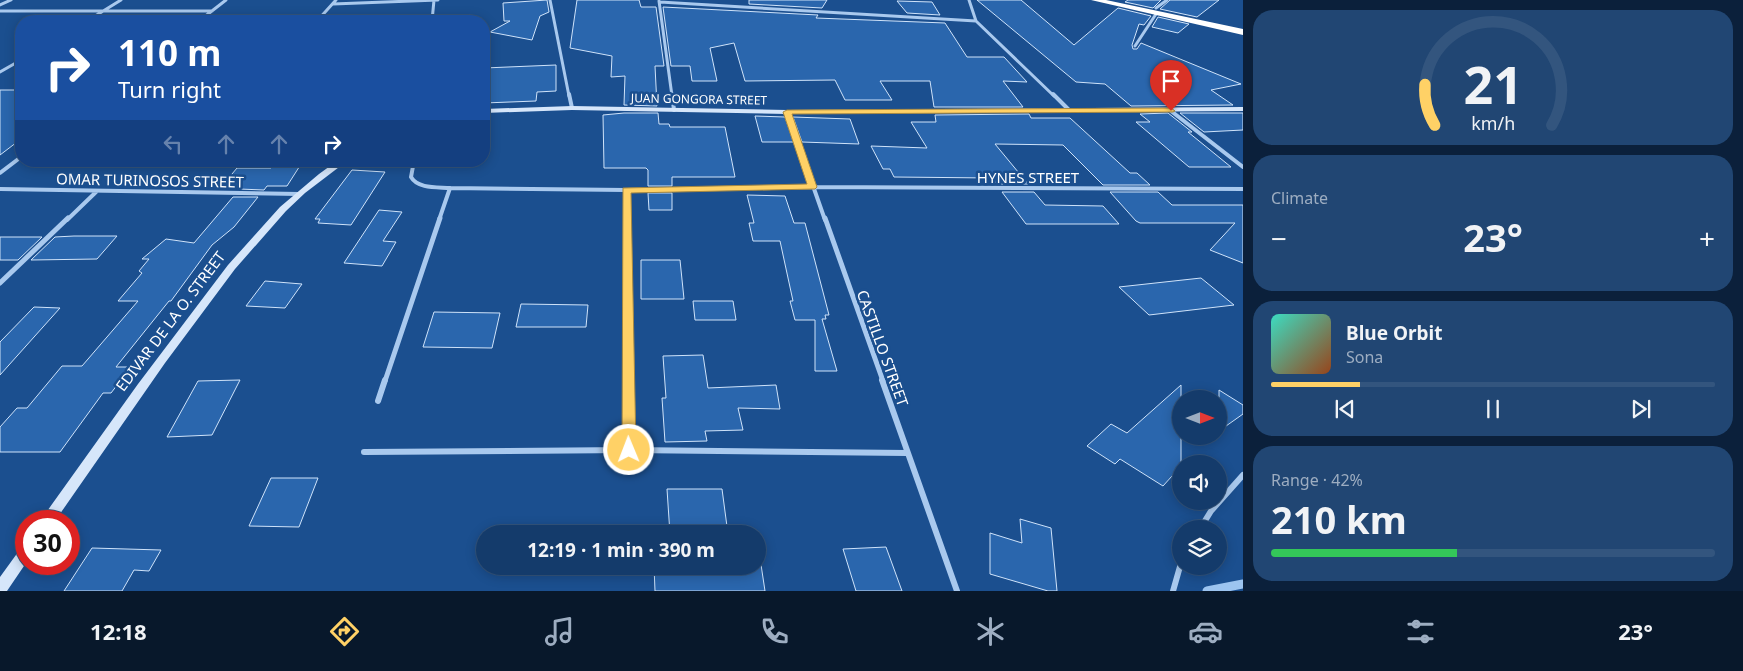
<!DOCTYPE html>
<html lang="en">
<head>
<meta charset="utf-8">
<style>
	body { margin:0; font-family:"Noto Sans",sans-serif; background:#214673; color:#f1f3f6; height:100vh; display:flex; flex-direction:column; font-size:19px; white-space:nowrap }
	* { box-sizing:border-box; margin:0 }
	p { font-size:16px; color:#9dadc1 }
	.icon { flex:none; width:28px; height:28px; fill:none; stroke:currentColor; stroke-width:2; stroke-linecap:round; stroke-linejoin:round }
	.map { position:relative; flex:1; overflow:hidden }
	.side { display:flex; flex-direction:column; gap:10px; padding:10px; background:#0b203b; width:500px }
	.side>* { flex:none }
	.hud { position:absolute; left:15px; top:15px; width:475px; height:152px; border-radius:20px; box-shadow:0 2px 12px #0003,0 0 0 1px #33557e; background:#1a4fa0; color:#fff; overflow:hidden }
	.needle { width:32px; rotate:90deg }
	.buttons { position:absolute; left:1172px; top:390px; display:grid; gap:10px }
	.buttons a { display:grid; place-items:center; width:55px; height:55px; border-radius:50%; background:#143b6b; box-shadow:0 2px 12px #0003,0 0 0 1px #33557e; font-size:25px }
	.speed { position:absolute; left:15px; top:510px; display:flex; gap:10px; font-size:25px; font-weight:700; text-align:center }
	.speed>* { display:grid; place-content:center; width:65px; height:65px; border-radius:50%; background:#143b6b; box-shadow:0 2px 12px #0003,0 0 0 1px #33557e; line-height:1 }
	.speed .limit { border:8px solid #d22; background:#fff; color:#111 }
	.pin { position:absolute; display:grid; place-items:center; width:42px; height:42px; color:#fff; margin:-51px -21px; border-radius:50% 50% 50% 0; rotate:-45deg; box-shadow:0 0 5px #0007 }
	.pin .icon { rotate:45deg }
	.me { position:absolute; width:55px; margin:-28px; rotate:359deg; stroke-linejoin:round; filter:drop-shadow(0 0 4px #0008) }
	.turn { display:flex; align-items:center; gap:18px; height:105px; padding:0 20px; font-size:22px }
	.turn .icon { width:65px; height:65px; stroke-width:2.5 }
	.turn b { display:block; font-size:35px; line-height:42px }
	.lanes { display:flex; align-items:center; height:48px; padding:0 20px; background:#0003; justify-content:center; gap:25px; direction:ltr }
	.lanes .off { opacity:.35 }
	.big { font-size:38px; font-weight:700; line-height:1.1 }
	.side .card { flex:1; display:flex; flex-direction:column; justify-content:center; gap:8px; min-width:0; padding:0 18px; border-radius:20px; background:#214673 }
	.side .dial { align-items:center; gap:0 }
	.dial svg { height:130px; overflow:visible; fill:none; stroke:#33557e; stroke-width:7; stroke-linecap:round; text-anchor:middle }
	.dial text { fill:#f1f3f6; stroke:none }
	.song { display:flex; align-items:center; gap:15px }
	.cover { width:60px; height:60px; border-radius:8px; background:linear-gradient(135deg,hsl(170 70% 55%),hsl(20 70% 35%)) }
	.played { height:5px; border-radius:2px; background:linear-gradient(90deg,#ffd166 20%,#33557e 20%) }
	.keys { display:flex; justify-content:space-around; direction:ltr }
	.heat { display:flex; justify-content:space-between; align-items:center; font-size:28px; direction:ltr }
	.charge { height:8px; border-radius:4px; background:linear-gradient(90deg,#34c759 42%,#33557e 0) }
	.trip { position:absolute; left:476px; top:525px; width:290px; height:50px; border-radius:25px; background:#143b6b; box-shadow:0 2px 12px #0003,0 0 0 1px #33557e; font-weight:700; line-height:50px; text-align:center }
	.menu { display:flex; height:80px; justify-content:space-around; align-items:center; background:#08182b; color:#9dadc1 }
	.menu .icon { width:35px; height:35px }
	.menu .active { color:#ffd166 }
	.menu b { font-size:22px; color:#f1f3f6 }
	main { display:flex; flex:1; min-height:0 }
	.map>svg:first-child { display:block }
</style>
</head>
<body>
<main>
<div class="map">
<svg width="1243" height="591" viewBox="0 0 1243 591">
	<rect width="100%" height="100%" fill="#1b4f8f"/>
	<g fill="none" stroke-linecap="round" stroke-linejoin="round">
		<path stroke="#9cc4f0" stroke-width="9" d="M1207 591 1243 584"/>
	</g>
	<path fill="#2a66ad" stroke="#cfe3fa" d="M547 0 549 12 540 16 532 40 490 32 510 21H504L503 3Z
		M577 0H639L641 7H656L664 66H655L657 106 624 105 625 76 611 77 612 56 570 48Z
		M749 0H827L822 8 749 4Z
		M977 0H1021L1074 45 1118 8 1151 16 1144 25 1139 24 1132 45 1133 49H1137L1141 43 1241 84 1211 90 1233 105 1131 106 1105 84 1076 82Z
		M1128 0H1161L1153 8 1125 2Z
		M1170 0H1219L1197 17 1160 9Z
		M897 1 932 2 940 15 907 13Z
		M663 7 818 15 816 18 945 23 967 57H1004L1027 82 1003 81 1023 107H934L930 81H880L892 100H845L835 80 745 81 734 43 710 48 717 81H692L690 66H671Z
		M1158 17 1189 24 1178 33 1152 27Z
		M556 65V91L537 92 536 101 484 103V68Z
		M0 90H21V139L0 155Z
		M624 113H658L659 124H669L670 127H725L735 177H672V186H648V170L646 168H604L603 115Z
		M1168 113 1192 132H1188L1231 167H1189L1136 122H1150L1140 114Z
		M1180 113H1243V130L1204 132Z
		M1029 114 1031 118H1070L1130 173H1137L1150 185H1103L1063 145 995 144 1028 184H997L992 178 894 177 890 169H883L871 146 927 148 911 122H936L935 115Z
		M755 116 785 117 794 142H762Z
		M793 117 850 119 859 144 802 142Z
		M276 161H303L287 186H267L264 190 239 189 242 186H222L237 168H271Z
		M352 170 385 172 351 225 318 223 320 219H315Z
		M1002 192H1034L1045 205 1103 206 1119 224H1026Z
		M1110 192H1158L1172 205H1243V263L1210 250 1235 223H1140L1136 221Z
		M648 193H672V210H649Z
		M747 195 785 196 794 223H805L829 315H825L826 319H822L837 371H815V320H795L790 301H793L780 241H753L749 223H754Z
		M233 197H258L234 227 212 245 171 301H169L116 367H131L111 393H103L60 452H0V427L17 408H27L62 366H82L138 301H118L142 273 139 271 149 259H142L166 239 194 243Z
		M379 210 402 212 383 241 396 242 382 266 344 263Z
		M74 236H117L97 259 31 260 55 237Z
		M0 237H42L18 260H0Z
		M641 260H680L684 299H641Z
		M1201 278 1234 305 1149 315 1119 287Z
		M265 281 302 284 285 308 246 306Z
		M693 301H733L736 320H695Z
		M521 304 588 305 586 327H516Z
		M34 307 60 308 0 375V342Z
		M434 312 500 313 492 348 423 347Z
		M703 355 708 388 776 385 780 409 738 408 743 430 705 431 707 441 665 442 662 398H666L663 356Z
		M240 380 212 435 167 437 198 381Z
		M1181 385V466L1163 486 1120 459 1115 464 1087 446 1111 424 1127 433Z
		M1219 390 1243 405V414L1219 431Z
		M271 478H318L299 527 249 526Z
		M667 489H722L728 534H670Z
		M1020 519 1051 528 1057 591H1048L990 574V533L1022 543Z
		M886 547 902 591H856L843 549Z
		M92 548 161 550 149 571 134 570 122 591H64Z
		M758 558H760L765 591H655L654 566H758Z"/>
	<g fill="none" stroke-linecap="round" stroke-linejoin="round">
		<path stroke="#a9c9ee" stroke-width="3" d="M550 0 569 96
			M969 0 976 21 1054 96
			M659 1 672 96
			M660 2 976 21
			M333 4 438 0
			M0 5 11 0
			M1156 8 1167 0
			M0 11H212
			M87 21 121 0
			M199 21 226 0
			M317 21 336 0
			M432 21 434 0
			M1135 46 1156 14
			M0 72 21 60"/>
		<path stroke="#a9c9ee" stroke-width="4" d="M569 94 572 108
			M672 94 674 110
			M1053 94 1070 111
			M1171 111 1243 167
			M787 112 825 220
			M414 161 411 177C418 189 437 187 450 188L626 190 812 187 1243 189
			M0 173 21 157
			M0 189 299 194
			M626 190V220
			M67 220 96 192
			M439 220 450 188"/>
		<path stroke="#a9c9ee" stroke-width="5" d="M626 218 628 381
			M825 218 883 381
			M0 283 68 218
			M385 381 440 218"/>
		<path stroke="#a9c9ee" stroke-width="6" d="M628 380 629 450
			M882 380 957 591
			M378 401 385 380
			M364 452 629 450 907 453
			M1200 529 1211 511 1243 475
			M1173 591 1181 563"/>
		<path fill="#d6e6fa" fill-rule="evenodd" d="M572 106 787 110 1243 107V111L787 114 572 110 484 113V109Z
			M337 161H347L305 193 286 211 235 269 165 363 55 521H40L138 384 228 265 280 207 319 174Z
			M26 546V563L7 591H0V577L21 548Z"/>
		<path fill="#fff" fill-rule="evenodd" d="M1091 0H1106L1243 29V35Z"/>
	</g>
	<path fill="#ffd166" stroke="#a68842" d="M1171 108 1175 111 1173 112 792 114 817 187 815 189 631 193 636 450 634 454 629 456 624 454 622 450 623 188 807 184 783 112 787 110Z"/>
	<g text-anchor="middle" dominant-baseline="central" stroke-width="5" stroke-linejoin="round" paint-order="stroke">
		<g font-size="12" fill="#fff" stroke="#1b4f8f">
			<text transform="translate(699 99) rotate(1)">JUAN GONGORA STREET</text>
		</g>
		<g font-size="15" fill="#fff" stroke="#1b4f8f">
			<text x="1028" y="177">HYNES STREET</text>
			<text transform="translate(150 180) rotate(1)">OMAR TURINOSOS STREET</text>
			<text transform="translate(170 321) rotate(-53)">EDIVAR DE LA O. STREET</text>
			<text transform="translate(883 348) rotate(70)">CASTILLO STREET</text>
		</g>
	</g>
</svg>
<div class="buttons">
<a><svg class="needle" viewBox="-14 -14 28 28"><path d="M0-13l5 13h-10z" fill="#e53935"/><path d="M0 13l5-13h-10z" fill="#9dadc1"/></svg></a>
<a><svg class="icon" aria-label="sound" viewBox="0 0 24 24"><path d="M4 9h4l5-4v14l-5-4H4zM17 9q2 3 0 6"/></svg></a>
<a><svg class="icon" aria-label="layers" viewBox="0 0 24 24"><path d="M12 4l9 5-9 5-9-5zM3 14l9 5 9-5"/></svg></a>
</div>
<div class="speed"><div class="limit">30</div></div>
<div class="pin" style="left:1171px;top:111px;background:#d93025"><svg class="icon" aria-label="arrive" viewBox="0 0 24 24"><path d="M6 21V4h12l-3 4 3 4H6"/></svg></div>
<svg class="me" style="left:629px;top:450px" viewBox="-20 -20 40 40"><circle r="17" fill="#ffd166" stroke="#fff" stroke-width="3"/><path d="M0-11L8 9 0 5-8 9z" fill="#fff"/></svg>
<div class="trip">12:19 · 1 min · 390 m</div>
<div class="hud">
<div class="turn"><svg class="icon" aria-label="right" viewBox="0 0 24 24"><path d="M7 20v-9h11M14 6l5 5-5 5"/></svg><div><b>110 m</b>Turn right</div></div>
<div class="lanes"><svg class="icon off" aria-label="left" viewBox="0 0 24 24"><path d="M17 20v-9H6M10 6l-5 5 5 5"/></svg><svg class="icon off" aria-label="ahead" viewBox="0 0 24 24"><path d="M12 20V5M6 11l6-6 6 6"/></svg><svg class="icon off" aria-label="ahead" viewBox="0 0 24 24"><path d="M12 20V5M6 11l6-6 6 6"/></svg><svg class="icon" aria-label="right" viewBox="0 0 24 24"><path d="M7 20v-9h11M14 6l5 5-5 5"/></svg></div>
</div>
</div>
<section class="side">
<div class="card dial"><svg viewBox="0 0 100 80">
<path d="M14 69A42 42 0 1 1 86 69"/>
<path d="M14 69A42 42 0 0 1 8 44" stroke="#ffd166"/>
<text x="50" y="56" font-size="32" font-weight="700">21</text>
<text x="50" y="72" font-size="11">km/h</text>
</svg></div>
<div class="card"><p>Climate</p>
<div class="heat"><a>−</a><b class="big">23°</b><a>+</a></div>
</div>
<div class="card">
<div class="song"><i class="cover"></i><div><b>Blue Orbit</b><p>Sona</p></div></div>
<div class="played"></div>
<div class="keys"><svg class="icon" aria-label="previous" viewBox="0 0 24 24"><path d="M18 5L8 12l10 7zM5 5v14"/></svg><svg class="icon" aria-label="pause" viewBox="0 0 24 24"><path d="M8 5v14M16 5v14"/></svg><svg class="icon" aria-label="next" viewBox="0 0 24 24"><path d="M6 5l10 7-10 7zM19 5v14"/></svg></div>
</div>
<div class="card"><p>Range · 42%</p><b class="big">210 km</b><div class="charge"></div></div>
</section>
</main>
<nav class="menu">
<b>12:18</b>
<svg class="icon active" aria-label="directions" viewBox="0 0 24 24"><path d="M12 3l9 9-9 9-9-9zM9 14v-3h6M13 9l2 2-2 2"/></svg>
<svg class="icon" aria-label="music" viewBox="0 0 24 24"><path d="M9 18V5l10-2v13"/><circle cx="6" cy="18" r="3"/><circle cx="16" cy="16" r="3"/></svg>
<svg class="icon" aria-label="phone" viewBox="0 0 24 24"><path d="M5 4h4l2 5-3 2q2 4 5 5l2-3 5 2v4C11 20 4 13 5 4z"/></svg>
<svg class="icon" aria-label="climate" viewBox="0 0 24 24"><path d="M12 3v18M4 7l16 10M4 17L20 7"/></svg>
<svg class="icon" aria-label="car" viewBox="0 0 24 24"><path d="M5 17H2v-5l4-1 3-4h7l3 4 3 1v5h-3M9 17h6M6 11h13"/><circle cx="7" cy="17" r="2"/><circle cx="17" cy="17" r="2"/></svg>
<svg class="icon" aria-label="filters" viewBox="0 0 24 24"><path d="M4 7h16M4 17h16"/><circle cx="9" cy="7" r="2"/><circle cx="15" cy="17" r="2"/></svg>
<b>23°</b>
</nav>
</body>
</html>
